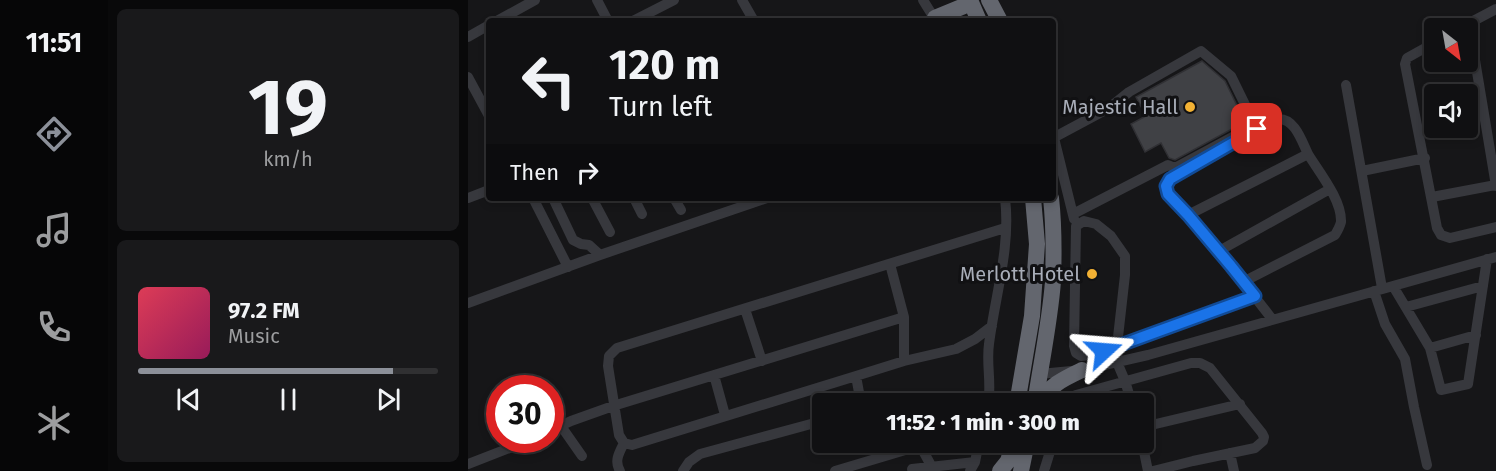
<!DOCTYPE html>
<html lang="en">
<head>
<meta charset="utf-8">
<style>
	body { margin:0; font-family:"Fira Sans",sans-serif; background:#19191b; color:#f1f3f6; height:100vh; display:flex; flex-direction:column; font-size:22px; white-space:nowrap }
	* { box-sizing:border-box; margin:0 }
	p { font-size:20px; color:#9c9d9f }
	.icon { flex:none; width:33px; height:33px; fill:none; stroke:currentColor; stroke-width:2; stroke-linecap:round; stroke-linejoin:round }
	.map { position:relative; flex:1; overflow:hidden }
	.drawer { display:flex; flex-direction:column; gap:9px; padding:9px; background:#09090a; width:360px }
	.drawer>* { flex:none }
	.guide { position:absolute; left:18px; top:18px; width:570px; height:183px; border-radius:6px; box-shadow:0 3px 9px #0003,0 0 0 2px #303032; background:#101012; color:#f1f3f6; overflow:hidden }
	.needle { width:39px; rotate:149deg }
	.buttons { position:absolute; left:956px; top:18px; display:grid; gap:12px }
	.buttons a { display:grid; place-items:center; width:54px; height:54px; border-radius:6px; background:#101012; box-shadow:0 3px 9px #0003,0 0 0 2px #303032; font-size:30px }
	.speed { position:absolute; left:18px; top:375px; display:flex; gap:12px; font-size:30px; font-weight:700; text-align:center }
	.speed>* { display:grid; place-content:center; width:78px; height:78px; border-radius:50%; background:#101012; box-shadow:0 3px 9px #0003,0 0 0 2px #303032; line-height:1 }
	.speed .limit { border:9px solid #d22; background:#fff; color:#111 }
	.pin { position:absolute; display:grid; place-items:center; width:51px; height:51px; color:#fff; margin:-26px; border-radius:12px; box-shadow:0 3px 9px #0006 }
	.me { position:absolute; width:66px; margin:-33px; rotate:71deg; stroke-linejoin:round; filter:drop-shadow(0 0 4px #0008) }
	.turn { display:flex; align-items:center; gap:21px; height:126px; padding:0 24px; font-size:27px }
	.turn .icon { width:78px; height:78px; stroke-width:2.5 }
	.turn b { display:block; font-size:42px; line-height:51px }
	.then { display:flex; align-items:center; height:57px; padding:0 24px; background:#0003; gap:12px; font-size:22px }
	.drawer .tile { flex:1; display:flex; flex-direction:column; justify-content:center; gap:9px; min-width:0; padding:0 21px; border-radius:9px; background:#19191b }
	.drawer .dial { align-items:center; gap:0 }
	.dial b { font-size:78px; line-height:1 }
	.song { display:flex; align-items:center; gap:18px }
	.cover { width:72px; height:72px; border-radius:9px; background:linear-gradient(135deg,hsl(350 70% 55%),hsl(330 70% 35%)) }
	.played { height:6px; border-radius:3px; background:linear-gradient(90deg,#8c9099 85%,#303032 85%) }
	.keys { display:flex; justify-content:space-around; direction:ltr }
	.trip { position:absolute; left:344px; top:393px; width:342px; height:60px; border-radius:6px; background:#101012; box-shadow:0 3px 9px #0003,0 0 0 2px #303032; font-weight:800; line-height:60px; text-align:center }
	main { display:flex; flex:1; min-height:0 }
	.tab-bar { display:flex; flex-direction:column; width:108px; justify-content:space-around; align-items:center; background:#060607; color:#9c9d9f }
	.tab-bar .icon { width:42px; height:42px }
	.tab-bar .current { color:#8c9099 }
	.tab-bar b { font-size:27px; color:#f1f3f6 }
	.map>svg:first-child { display:block }
</style>
</head>
<body>
<main>
<nav class="tab-bar">
<b>11:51</b>
<svg class="icon current" aria-label="directions" viewBox="0 0 24 24"><path d="M12 3l9 9-9 9-9-9zM9 14v-3h6M13 9l2 2-2 2"/></svg>
<svg class="icon" aria-label="music" viewBox="0 0 24 24"><path d="M9 18V5l10-2v13"/><circle cx="6" cy="18" r="3"/><circle cx="16" cy="16" r="3"/></svg>
<svg class="icon" aria-label="phone" viewBox="0 0 24 24"><path d="M5 4h4l2 5-3 2q2 4 5 5l2-3 5 2v4C11 20 4 13 5 4z"/></svg>
<svg class="icon" aria-label="climate" viewBox="0 0 24 24"><path d="M12 3v18M4 7l16 10M4 17L20 7"/></svg>
</nav>
<section class="drawer">
<div class="tile dial"><b>19</b><p>km/h</p></div>
<div class="tile">
<div class="song"><i class="cover"></i><div><b>97.2 FM</b><p>Music</p></div></div>
<div class="played"></div>
<div class="keys"><svg class="icon" aria-label="previous" viewBox="0 0 24 24"><path d="M18 5L8 12l10 7zM5 5v14"/></svg><svg class="icon" aria-label="pause" viewBox="0 0 24 24"><path d="M8 5v14M16 5v14"/></svg><svg class="icon" aria-label="next" viewBox="0 0 24 24"><path d="M6 5l10 7-10 7zM19 5v14"/></svg></div>
</div>
</section>
<div class="map">
<svg width="1028" height="471" viewBox="0 0 1028 471">
	<rect width="100%" height="100%" fill="#161618"/>
	<path fill="#404145" stroke="#303034" stroke-width="1.5" d="M734 61 757 81 777 122 707 160 701 158 693 143 677 152 663 124 678 116 668 97Z"/>
	<g fill="none" stroke-linecap="round" stroke-linejoin="round">
		<path stroke="#37383d" stroke-width="10" d="M129 0 140 21
			M274 0 286 21
			M455 0 468 21
			M29 21 67 0
			M165 21 206 0
			M1001 24 1028 186
			M992 28 1028 9
			M0 37 21 25
			M966 43 939 58 937 64 969 228 973 235 982 238 1028 227
			M0 77 21 116
			M878 85 914 288
			M784 132C791 128 802 119 810 119 827 118 834 142 840 154
			M585 138 641 108 661 92 733 51 763 76 787 125 707 168
			M586 138 606 219
			M721 168C714 172 701 176 699 185 696 195 715 210 722 217 750 251 778 285 804 319
			M894 171 957 158
			M964 197 1028 185
			M0 198 21 190
			M65 198 100 267
			M85 198 105 240 113 244 121 245 132 255
			M124 198 142 232
			M166 198 174 214
			M206 198 213 210
			M605 214 700 165 707 168 711 171
			M720 215 840 154C851 172 874 200 873 222 872 226 870 230 867 235L775 282
			M751 251 862 189
			M422 264 436 317V361
			M925 286 962 348 973 390 1000 384 1019 259
			M906 291 917 324 937 359 946 407 959 465
			M0 303 132 255 299 198
			M938 307 1015 286
			M277 309 294 361
			M649 346 657 275V256L643 236 628 224 616 221 608 226 606 346 608 353 613 356 623 355 674 338 787 296
			M962 348 1008 335
			M649 362 657 381 664 404
			M572 374 614 370 680 355 1028 257
			M246 375 257 415
			M388 376 392 398V404
			M520 404C524 384 518 364 521 344 527 296 543 247 537 198
			M598 404 600 400 608 395 723 363H732L742 368 794 433 796 437 795 441 787 448 725 461 685 471
			M93 426 114 456
			M675 427 772 404
			M82 431 103 421 145 406 436 317
			M674 442 680 471
			M156 443 151 435 140 366 141 356 149 348 537 228
			M156 443 164 445 388 376 436 361 488 349 507 339 524 326
			M453 447 466 471
			M762 453 766 471
			M0 464 62 440
			M444 469 507 462
			M152 471C146 461 151 453 156 443
			M215 471 221 462 232 454 354 421
			M367 471 464 442
			M502 471 507 462 511 442
			M576 471 585 442"/>
		<path stroke="#63666e" stroke-width="16" d="M502 0 511 21
			M521 0 532 21
			M467 18 503 3
			M549 404 564 316 569 244 565 198
			M567 404C573 363 582 322 585 281 586 253 586 225 583 198
			M570 404C584 384 593 380 614 370
			M532 471 540 461 546 442
			M553 471 559 442"/>
	</g>
	<g fill="none" stroke-linecap="round" stroke-linejoin="round">
		<defs>
			<path id="route" d="M636 351 787 296 763 266 720 215 700 194 698 186 702 179 789 129"/>
		</defs>
		<use href="#route" stroke="#114b97" stroke-width="15"/>
		<use href="#route" stroke="#1a73e8" stroke-width="10"/>
	</g>
	<g fill="#f2b134" stroke="#111113" stroke-width="2">
		<circle cx="722" cy="107" r="6"/>
		<circle cx="624" cy="274" r="6"/>
	</g>
	<g text-anchor="middle" dominant-baseline="central" stroke-width="6" stroke-linejoin="round" paint-order="stroke">
		<g font-size="20" fill="#a8adb8" stroke="#111113" text-anchor="end">
			<text x="710" y="107">Majestic Hall</text>
			<text x="612" y="274">Merlott Hotel</text>
		</g>
	</g>
</svg>
<div class="buttons">
<a><svg class="needle" viewBox="-14 -14 28 28"><path d="M0-13l5 13h-10z" fill="#e53935"/><path d="M0 13l5-13h-10z" fill="#9c9d9f"/></svg></a>
<a><svg class="icon" aria-label="sound" viewBox="0 0 24 24"><path d="M4 9h4l5-4v14l-5-4H4zM17 9q2 3 0 6"/></svg></a>
</div>
<div class="speed"><div class="limit">30</div></div>
<div class="pin" style="left:789px;top:129px;background:#d93025"><svg class="icon" aria-label="arrive" viewBox="0 0 24 24"><path d="M6 21V4h12l-3 4 3 4H6"/></svg></div>
<svg class="me" style="left:636px;top:351px" viewBox="-20 -20 40 40"><path d="M0-17L14 15 0 8-14 15z" fill="#1a73e8" stroke="#fff" stroke-width="4"/></svg>
<div class="trip">11:52 · 1 min · 300 m</div>
<div class="guide">
<div class="turn"><svg class="icon" aria-label="left" viewBox="0 0 24 24"><path d="M17 20v-9H6M10 6l-5 5 5 5"/></svg><div><b>120 m</b>Turn left</div></div>
<div class="then">Then<svg class="icon" aria-label="right" viewBox="0 0 24 24"><path d="M7 20v-9h11M14 6l5 5-5 5"/></svg></div>
</div>
</div>
</main>
</body>
</html>
